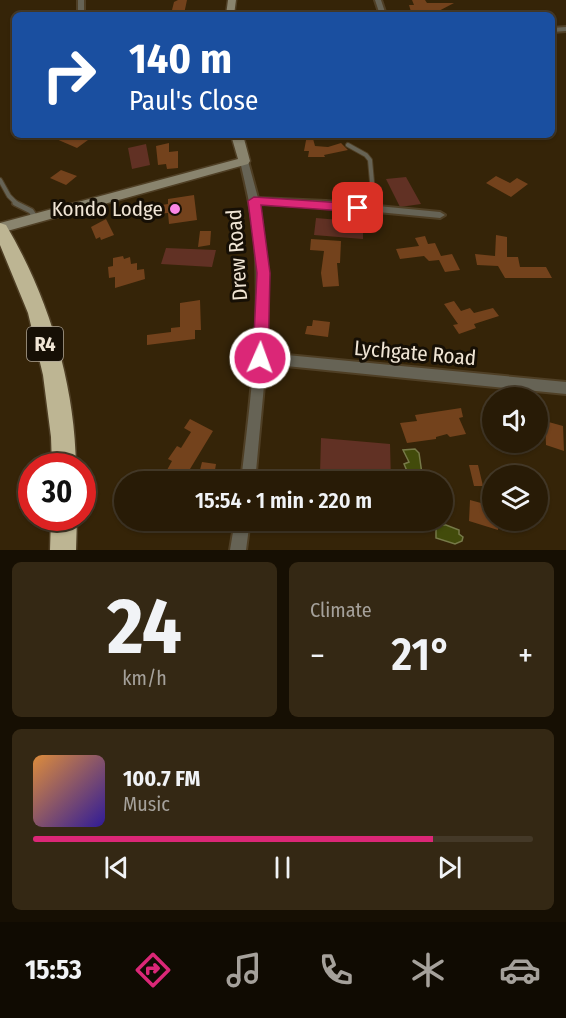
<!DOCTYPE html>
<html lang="en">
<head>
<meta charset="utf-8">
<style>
	body { margin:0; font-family:"Fira Sans Condensed",sans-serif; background:#342814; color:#f1f3f6; height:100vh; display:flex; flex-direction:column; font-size:22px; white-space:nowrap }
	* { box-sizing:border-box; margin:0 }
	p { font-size:20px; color:#a5a19b }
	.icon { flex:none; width:33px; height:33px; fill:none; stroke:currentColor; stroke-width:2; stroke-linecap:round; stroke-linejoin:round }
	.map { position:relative; height:550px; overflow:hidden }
	.panel { display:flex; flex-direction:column; gap:12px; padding:12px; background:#160f03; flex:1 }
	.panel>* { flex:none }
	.hud { position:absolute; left:12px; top:12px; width:543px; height:126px; border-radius:9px; box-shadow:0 2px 4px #0004,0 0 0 2px #443928; background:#1a4fa0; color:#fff; overflow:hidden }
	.buttons { position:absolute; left:482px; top:387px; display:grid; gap:12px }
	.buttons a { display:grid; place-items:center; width:66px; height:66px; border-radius:50%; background:#281b06; box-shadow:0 2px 4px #0004,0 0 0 2px #443928; font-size:30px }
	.speed { position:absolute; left:18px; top:453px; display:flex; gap:12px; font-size:30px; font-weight:700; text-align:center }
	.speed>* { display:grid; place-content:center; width:78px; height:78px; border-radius:50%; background:#281b06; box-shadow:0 2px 4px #0004,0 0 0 2px #443928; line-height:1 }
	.speed .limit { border:9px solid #d22; background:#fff; color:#111 }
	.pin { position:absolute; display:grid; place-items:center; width:51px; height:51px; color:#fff; margin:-26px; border-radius:12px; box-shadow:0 3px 9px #0006 }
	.me { position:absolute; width:66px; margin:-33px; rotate:2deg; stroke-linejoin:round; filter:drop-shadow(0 0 4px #0008) }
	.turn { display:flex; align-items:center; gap:21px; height:126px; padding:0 18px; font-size:27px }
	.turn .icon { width:78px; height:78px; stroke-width:2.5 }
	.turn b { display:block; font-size:42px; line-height:51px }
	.big { font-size:45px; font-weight:600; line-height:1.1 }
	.panel .tile { flex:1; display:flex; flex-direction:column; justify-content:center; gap:9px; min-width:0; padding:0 21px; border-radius:9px; background:#342814 }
	.panel .dial { align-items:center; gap:0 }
	.dial b { font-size:78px; line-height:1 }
	.song { display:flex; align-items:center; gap:18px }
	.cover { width:72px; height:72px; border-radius:9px; background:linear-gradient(135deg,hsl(30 70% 55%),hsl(250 70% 35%)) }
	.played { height:6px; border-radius:3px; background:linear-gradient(90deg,#db2777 80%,#443928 80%) }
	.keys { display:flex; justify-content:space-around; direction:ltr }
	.heat { display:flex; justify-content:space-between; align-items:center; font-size:33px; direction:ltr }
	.panel .tiles { flex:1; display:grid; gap:12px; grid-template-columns:1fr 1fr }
	.tile:last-child { grid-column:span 2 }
	.trip { position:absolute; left:114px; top:471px; width:339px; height:60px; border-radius:30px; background:#281b06; box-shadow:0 2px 4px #0004,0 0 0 2px #443928; font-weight:600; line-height:60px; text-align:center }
	.tabs { display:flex; height:96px; justify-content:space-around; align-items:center; background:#100b02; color:#a5a19b }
	.tabs .icon { width:42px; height:42px }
	.tabs .on { color:#db2777 }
	.tabs b { font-size:27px; color:#f1f3f6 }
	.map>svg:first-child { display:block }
</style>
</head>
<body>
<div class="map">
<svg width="566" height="550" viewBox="0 0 566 550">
	<rect width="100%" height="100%" fill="#352408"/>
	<path fill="#613124" d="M146 144 150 165 132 169 128 148Z
		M406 177 421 204 400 207 386 179Z
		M316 218 363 222V239L314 235Z
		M166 248 216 250 212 267 161 264Z
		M321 438 390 444 391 481 320 474Z"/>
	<path fill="#424b0b" stroke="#767948" stroke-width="1.5" d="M415 449 419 453 422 474 413 476 412 471H407L404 464 409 462 403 450Z
		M436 525H446L459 530V534L463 537 462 541 455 544 436 538Z"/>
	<path fill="#73421c" d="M178 0H187L184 14H171L174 2Z
		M412 0H425L427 3H454L431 15H412L409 5H414Z
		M47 135H73L88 140 77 148Z
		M307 135H312L315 146 328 147 341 143 348 150 324 155 325 157H308L309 151H304Z
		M169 143V152L178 151V168L167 169 166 164 158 165 156 146Z
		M61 170 77 176 66 185 50 178Z
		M496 176 510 183 517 178 528 184 511 197 486 183Z
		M194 195 197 220 169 224 168 213 155 214V206L168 204V199Z
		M106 219 114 235 101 240 100 237 96 239 91 227Z
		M200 231H211L210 245 198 247Z
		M496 235 507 237V257H518L520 267H546L552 278H505L498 266 477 265 475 254 495 256Z
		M425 236 428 244 435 243 441 256 452 254 460 270 445 272 439 260 429 261 424 256 400 259 396 249 419 246 415 238Z
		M311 239 341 241 340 263H337L339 286 323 287 321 273 324 251 310 250Z
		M123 256 124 259 130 257 131 264 137 263V270L144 269 145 279 115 288V277L109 278 108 267 113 266V258Z
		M200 300 201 330H195V339L147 345V335L171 332V328L180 327V303Z
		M454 301 461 311 470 308 474 313 493 308 499 316 474 324 476 328 459 334 453 325 458 324 444 304Z
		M313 320 330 322 328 337 305 334 307 326H312Z
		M461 408 463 417 459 418 466 434 450 437 447 434 436 437V439L407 443 400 423 417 421 415 415Z
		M190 419 213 431 184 479 167 470 172 461 168 459 177 446 181 448 191 432 184 428Z
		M545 421 563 426 564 451 546 445Z
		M202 462 216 464 213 482H197Z
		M469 465H478L483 486H474Z
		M470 500 492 506V520H498V530L469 521Z"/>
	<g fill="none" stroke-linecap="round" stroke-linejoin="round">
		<defs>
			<path id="lane-far1" d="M348 145 366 155 370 160 374 204
				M0 180 9 196 17 204"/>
			<path id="lane" d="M15 203 31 211 35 217
				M374 203 375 210"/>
			<path id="street" d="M78 0H84V15H78Z
				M375 0H381L386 15H380Z
				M566 27V31L552 32V28Z
				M244 158 248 161 258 198 326 201 440 212 445 215 440 218 326 207 259 204C267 254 269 303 266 353L566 382V394L266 364 255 482H241C250 402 261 323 255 243 253 215 246 188 240 161Z
				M235 520H250L246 550H230Z"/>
			<path id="secondary" d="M228 0H236L234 15H226Z
				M231 135H243L250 161 248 164 0 233V223L238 159Z"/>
			<path id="highway" d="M0 223 6 225C48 296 75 383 76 466H52L51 437 43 375 28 313 0 245Z
				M51 518H77L76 550H50Z"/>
		</defs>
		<use href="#lane-far1" stroke="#4f3f25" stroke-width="6"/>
		<use href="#lane" stroke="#4f3f25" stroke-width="8"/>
		<use href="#street" stroke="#4f3f25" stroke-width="4"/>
		<use href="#secondary" stroke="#4f3f25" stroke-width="3"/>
		<use href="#highway" stroke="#4f3f25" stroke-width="3"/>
		<use href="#lane-far1" stroke="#666355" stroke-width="4"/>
		<use href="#lane" stroke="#666355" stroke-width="5"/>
		<use href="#street" fill="#666355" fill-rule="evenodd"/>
		<use href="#secondary" fill="#89846e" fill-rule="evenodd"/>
		<use href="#highway" fill="#bdb593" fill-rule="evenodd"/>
	</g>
	<path fill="#db2777" stroke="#8e194d" stroke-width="1.5" d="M254 197 358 204 365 208 358 212 261 205 270 273 268 358 266 363 260 365 255 363 253 358 257 273 248 201Z"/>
	<circle fill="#fb87e5" stroke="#160f05" stroke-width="2" cx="175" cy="209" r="6"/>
	<g text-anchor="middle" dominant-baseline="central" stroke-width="6" stroke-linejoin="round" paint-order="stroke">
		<rect fill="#160f05" stroke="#afa597" stroke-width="1.5" x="27" y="327" width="36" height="34" rx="4.5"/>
		<g font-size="20" font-weight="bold" fill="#f0e5d5">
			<text x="45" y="344">R4</text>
		</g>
		<g font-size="21" fill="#f0e5d5" stroke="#160f05" text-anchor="end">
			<text x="163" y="209">Kondo Lodge</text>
		</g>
		<g font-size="21" fill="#f0e5d5" stroke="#160f05">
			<text transform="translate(237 255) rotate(-94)">Drew Road</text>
			<text transform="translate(415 353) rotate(5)">Lychgate Road</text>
		</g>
	</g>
</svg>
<div class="buttons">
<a><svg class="icon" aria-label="sound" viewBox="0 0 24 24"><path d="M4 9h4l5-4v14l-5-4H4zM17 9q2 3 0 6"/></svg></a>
<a><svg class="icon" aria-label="layers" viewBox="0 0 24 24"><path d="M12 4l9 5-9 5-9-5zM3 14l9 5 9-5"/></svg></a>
</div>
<div class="speed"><div class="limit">30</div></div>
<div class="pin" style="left:358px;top:208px;background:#d93025"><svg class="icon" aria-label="arrive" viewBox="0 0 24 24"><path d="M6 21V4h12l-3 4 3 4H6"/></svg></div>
<svg class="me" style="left:260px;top:358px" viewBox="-20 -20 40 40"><circle r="17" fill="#db2777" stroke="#fff" stroke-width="3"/><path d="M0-11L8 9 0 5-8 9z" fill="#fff"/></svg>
<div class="trip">15:54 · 1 min · 220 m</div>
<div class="hud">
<div class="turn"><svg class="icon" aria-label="right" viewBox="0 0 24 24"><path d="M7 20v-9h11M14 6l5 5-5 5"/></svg><div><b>140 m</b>Paul's Close</div></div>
</div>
</div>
<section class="panel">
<div class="tiles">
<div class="tile dial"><b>24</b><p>km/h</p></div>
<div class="tile"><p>Climate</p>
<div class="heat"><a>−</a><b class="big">21°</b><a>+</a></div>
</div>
<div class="tile">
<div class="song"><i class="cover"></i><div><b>100.7 FM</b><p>Music</p></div></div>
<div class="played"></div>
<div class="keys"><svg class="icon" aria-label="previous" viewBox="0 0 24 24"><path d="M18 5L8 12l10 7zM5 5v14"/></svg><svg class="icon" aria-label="pause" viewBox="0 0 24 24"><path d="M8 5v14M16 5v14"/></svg><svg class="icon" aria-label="next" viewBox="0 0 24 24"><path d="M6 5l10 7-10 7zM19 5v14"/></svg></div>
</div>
</div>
</section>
<nav class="tabs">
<b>15:53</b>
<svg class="icon on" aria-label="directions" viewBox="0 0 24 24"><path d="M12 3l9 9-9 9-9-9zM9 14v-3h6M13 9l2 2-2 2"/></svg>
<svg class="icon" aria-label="music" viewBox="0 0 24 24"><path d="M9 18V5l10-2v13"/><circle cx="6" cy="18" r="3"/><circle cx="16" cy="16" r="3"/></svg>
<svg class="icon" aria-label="phone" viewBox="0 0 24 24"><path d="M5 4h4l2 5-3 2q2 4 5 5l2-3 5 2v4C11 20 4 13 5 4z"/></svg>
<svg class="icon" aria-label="climate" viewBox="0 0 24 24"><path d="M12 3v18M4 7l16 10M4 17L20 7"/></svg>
<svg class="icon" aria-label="car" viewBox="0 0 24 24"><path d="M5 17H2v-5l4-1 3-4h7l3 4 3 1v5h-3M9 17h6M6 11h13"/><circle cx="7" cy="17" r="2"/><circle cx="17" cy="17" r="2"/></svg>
</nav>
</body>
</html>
